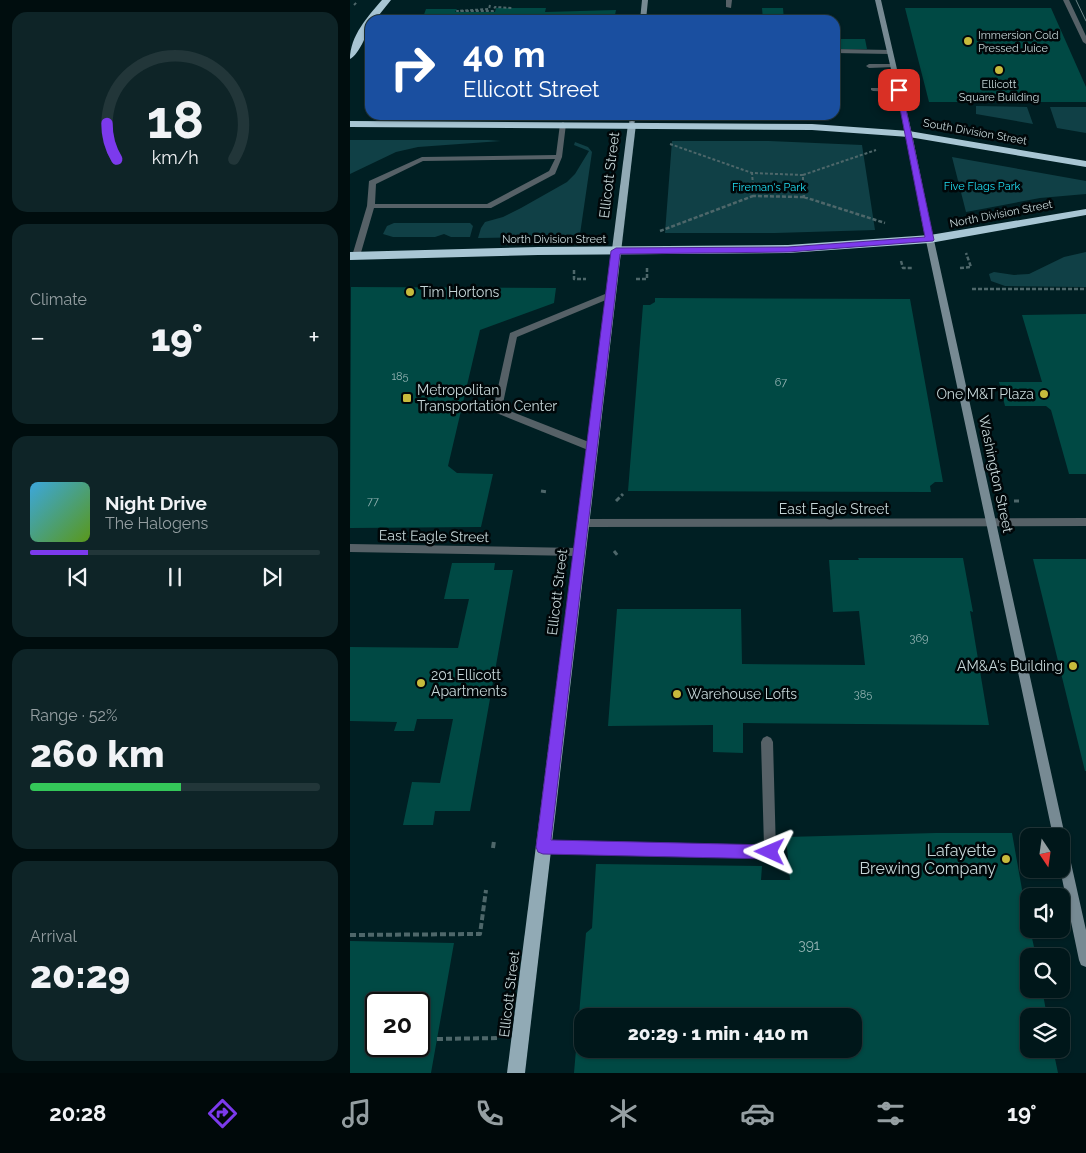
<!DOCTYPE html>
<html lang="en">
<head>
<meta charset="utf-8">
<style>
	body { margin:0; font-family:Raleway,sans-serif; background:#0e2427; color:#f1f3f6; height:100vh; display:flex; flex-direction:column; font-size:19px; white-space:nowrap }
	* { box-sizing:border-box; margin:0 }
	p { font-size:16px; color:#959fa2 }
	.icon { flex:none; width:28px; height:28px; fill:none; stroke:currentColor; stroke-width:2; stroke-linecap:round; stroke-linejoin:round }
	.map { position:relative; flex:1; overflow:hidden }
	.sheet { display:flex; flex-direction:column; gap:12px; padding:12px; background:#000d0e; width:350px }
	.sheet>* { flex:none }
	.top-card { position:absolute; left:15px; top:15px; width:475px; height:105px; border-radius:15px; box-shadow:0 1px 4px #0004,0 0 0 1px #223639; background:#1a4fa0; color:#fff; overflow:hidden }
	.needle { width:32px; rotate:167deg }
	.fabs { position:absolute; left:670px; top:828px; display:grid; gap:10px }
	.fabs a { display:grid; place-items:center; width:50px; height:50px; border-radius:10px; background:#00171a; box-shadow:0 1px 4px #0004,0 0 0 1px #223639; font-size:25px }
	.speed { position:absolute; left:15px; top:992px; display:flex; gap:10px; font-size:25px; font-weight:700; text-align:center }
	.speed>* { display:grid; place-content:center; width:65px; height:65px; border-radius:50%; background:#00171a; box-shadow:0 1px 4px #0004,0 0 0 1px #223639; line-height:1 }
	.speed .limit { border:2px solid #111; border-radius:8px; background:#fff; color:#111 }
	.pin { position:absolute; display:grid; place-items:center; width:42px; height:42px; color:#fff; margin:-21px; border-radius:10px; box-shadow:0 2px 8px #0006 }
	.me { position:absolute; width:55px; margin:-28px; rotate:271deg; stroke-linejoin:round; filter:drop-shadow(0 0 4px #0008) }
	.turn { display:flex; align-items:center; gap:18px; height:105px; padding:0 15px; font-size:22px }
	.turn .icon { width:65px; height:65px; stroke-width:2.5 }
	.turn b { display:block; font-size:35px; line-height:42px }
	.big { font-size:38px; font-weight:800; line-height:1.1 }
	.sheet .card { flex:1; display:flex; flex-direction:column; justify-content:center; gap:8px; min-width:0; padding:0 18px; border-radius:15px; background:#0e2427 }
	.sheet .dial { align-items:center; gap:0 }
	.dial svg { height:130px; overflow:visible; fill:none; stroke:#223639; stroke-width:7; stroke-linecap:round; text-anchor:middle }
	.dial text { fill:#f1f3f6; stroke:none }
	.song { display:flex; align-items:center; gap:15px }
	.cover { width:60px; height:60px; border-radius:8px; background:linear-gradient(135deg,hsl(200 70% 55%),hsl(90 70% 35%)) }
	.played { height:5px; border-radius:2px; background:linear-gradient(90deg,#7c3aed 20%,#223639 20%) }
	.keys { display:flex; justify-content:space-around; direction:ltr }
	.heat { display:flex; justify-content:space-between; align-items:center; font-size:28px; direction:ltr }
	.charge { height:8px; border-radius:4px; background:linear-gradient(90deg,#34c759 52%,#223639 0) }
	.trip { position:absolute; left:224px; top:1008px; width:288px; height:50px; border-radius:15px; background:#00171a; box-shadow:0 1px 4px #0004,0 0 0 1px #223639; font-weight:800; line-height:50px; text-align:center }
	.menu { display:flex; height:80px; justify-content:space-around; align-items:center; background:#00090a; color:#959fa2 }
	.menu .icon { width:35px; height:35px }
	.menu .on { color:#7c3aed }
	.menu b { font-size:22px; color:#f1f3f6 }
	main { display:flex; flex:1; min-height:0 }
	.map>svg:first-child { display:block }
</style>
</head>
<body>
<main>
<section class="sheet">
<div class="card dial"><svg viewBox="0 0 100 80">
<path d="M14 69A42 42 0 1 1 86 69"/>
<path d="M14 69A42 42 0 0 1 8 47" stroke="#7c3aed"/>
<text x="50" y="56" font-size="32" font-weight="700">18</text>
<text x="50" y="72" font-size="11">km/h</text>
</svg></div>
<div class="card"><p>Climate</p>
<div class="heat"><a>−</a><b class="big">19°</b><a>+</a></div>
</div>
<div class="card">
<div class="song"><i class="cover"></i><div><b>Night Drive</b><p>The Halogens</p></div></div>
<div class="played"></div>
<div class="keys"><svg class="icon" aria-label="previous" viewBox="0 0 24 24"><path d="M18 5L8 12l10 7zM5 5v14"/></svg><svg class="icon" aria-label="pause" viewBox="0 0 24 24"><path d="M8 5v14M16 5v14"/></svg><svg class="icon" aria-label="next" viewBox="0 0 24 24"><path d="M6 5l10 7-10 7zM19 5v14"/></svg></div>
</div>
<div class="card"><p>Range · 52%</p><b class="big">260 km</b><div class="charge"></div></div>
<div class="card"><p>Arrival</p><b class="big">20:29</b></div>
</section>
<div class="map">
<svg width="736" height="1073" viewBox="0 0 736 1073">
	<rect width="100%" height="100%" fill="#001f23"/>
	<path fill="#104046" d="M626 106 677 107 683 124 626 114Z
		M700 107H736V133L707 128Z
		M0 140H138L151 141 68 147 46 152 0 174Z
		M322 141H419L512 145 525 230 425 233H315Z
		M225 142 238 147 242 152 230 234 206 237 128 238 131 228 135 222 153 217 171 208 217 182 225 174 239 151 224 145Z
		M602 157 736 181V194L690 198 616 212Z
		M44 223H120L123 226 120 237H101L94 234 85 237H43L33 234 37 226Z
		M736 252V287L655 286 641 281 639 274 644 272 664 275 679 274 714 257Z"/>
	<path fill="#004944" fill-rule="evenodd" d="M146 8H196L195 12 266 10 264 20H72L76 9H107L105 12H145Z
		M412 8H433L434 20H413Z
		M555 8H701L736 87V102H579Z
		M485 39H515L517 49H485Z
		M1 287 206 288 204 303 130 330 98 466 107 473 143 474 131 527 0 528Z
		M305 298 560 299 593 482H585L580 486 581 492 278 491 293 305H300L305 302Z
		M736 314V474H719L701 410 696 406H655L649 382H692L672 315Z
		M508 558H613L623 612 620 611 639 725 393 723V753L363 752V725L258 726 267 609H391L392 664 515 665 509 611 483 612 479 560H509Z
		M683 559H736V771H735Z
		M102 563H145L144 570H163L120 811H85L83 825H53L62 782 90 783 103 719H67L64 731H44L47 722 0 721V647L108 648 119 599H94Z
		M586 833H662L679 929H680L686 956H679V989H692L697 1016H679V1049H703L708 1073H224L236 933 242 928 246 864 412 866 411 880H440L436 837ZM232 1016H502V1049H232Z
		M0 941 104 943 81 1073H0ZM26 1004H69V1046H26Z"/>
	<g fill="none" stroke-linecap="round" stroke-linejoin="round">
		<path stroke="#4e676a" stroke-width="2" stroke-dasharray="3 2" stroke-linecap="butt" d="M4 5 7 2
			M140 5 139 9 107 11H143L145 7 162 8
			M320 144 402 173
			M453 175 526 150
			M403 185 402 173 453 175V185"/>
		<path stroke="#4e676a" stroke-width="2.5" stroke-dasharray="4 2" stroke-linecap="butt" d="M402 183 403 196 454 197
			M453 183 454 197
			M454 197 535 223
			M310 231 403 196
			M551 261 553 268H563
			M610 268 621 267 616 253
			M224 270V279H236
			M286 279H297V268
			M622 289H736"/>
		<path stroke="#4e676a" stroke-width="3" stroke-dasharray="5 2.5" stroke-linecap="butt" d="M191 491 197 492
			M266 501 273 494
			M664 501H670
			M264 551 268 556"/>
		<path stroke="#4e676a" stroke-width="4" stroke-dasharray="6 3" stroke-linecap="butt" d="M143 848 144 841
			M0 935 130 934 136 890
			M87 1039 149 1038"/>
		<path fill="#566167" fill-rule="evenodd" d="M376 0H382L381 8 376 7Z
			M485 49 540 50 543 52 540 54 485 53Z
			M543 64 546 66 545 67 519 68 516 66 519 64Z
			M521 88H549L552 90 549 92 523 91 521 90Z
			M213 122 216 124 212 157 205 174 141 208H24L10 256 6 258 2 256 17 206 19 181 72 157 206 155 210 124ZM205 159 199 171 137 204H25L26 184 73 161Z
			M260 292 263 293V297L167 337 152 408 244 444 246 447 244 450H238L144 412 143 410 160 333Z
			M0 544 228 548 232 549 233 552 232 555 228 556 0 552Z
			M417 736 421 738 423 742 426 852 424 856 420 858 193 853 189 851 187 847 189 843 193 841 414 846 411 742 413 738Z"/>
		<path fill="#566167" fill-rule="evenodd" d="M713 0H719L736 36V44L733 42Z
			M736 518V526L232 527 229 526 227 523 229 520 232 519Z"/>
		<path fill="#778a93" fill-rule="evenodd" d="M292 0H298L296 20H290Z
			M525 0H531L562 134 580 222 715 836 714 840 717 845 736 930V967L731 965 729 960 710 869H711V836H703L572 222 556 134Z
			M280 115H286L284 125 279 124Z"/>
		<path fill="#91aab5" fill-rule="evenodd" d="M282 121 286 124 175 1073H157L278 124Z"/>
		<path fill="#a8c6d4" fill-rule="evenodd" d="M32 0H41L25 20H20C20 29 9 55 0 59 0 36 18 16 32 0Z
			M0 121 462 124 559 131 736 161V167L559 137 462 130 0 127Z
			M736 209V215L580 243 438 253 188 255 0 260V252L188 247 438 245 580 235Z"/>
		<path stroke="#6c8487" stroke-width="1" d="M726 0 736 21"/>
	</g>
	<path fill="#7c3aed" stroke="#51269a" d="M546 88 552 90 584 240 583 241 438 252 270 254 201 840 420 845 425 847 427 852 425 857 420 859 193 854 188 852 186 847 261 251 266 248 438 247 575 237Z"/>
	<g fill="#c7bb3c" stroke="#000709" stroke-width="2">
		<circle cx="618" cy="41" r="5"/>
		<circle cx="649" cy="70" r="5"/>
		<circle cx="60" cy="292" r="5"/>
		<circle cx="694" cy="394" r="5"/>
		<rect x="52" y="393" width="10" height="10" rx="2.5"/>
		<circle cx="723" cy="666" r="5"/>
		<circle cx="71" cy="683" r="5"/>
		<circle cx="327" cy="694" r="5"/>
		<circle cx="656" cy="859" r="5"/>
	</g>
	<g text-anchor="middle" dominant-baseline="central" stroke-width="5" stroke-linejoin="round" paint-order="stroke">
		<g font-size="11" fill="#c5d6d8" stroke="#000709" text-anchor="start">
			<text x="628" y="35">Immersion Cold<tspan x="628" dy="13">Pressed Juice</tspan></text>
			<text x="649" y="84" text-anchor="middle">Ellicott<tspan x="649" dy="13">Square Building</tspan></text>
		</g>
		<g font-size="11" fill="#c5d6d8" stroke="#000709">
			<text transform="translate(625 132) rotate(10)">South Division Street</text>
			<text transform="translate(651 214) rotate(-11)">North Division Street</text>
			<text x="204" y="239">North Division Street</text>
		</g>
		<g font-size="11" fill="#20dff3" stroke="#000709">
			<text x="632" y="186">Five Flags Park</text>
			<text x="419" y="187">Fireman's Park</text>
		</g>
		<g font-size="11" fill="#94b3b3">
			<text x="50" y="376">185</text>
			<text x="431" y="382">67</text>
			<text x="23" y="501">77</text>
			<text x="569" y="638">369</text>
			<text x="513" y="694">385</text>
		</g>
		<g font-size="14" fill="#c5d6d8" stroke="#000709">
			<text transform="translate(259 175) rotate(-83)">Ellicott Street</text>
			<text transform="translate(646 474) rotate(78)">Washington Street</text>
			<text x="484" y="509">East Eagle Street</text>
			<text transform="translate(84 536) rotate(1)">East Eagle Street</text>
			<text transform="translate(207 592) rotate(-83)">Ellicott Street</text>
			<text transform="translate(159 994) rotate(-83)">Ellicott Street</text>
		</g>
		<g font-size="14" fill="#c5d6d8" stroke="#000709" text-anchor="start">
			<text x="70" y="292">Tim Hortons</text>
			<text x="67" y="390">Metropolitan<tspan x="67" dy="16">Transportation Center</tspan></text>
			<text x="684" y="394" text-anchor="end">One M&amp;T Plaza</text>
			<text x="713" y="666" text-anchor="end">AM&amp;A's Building</text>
			<text x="81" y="675">201 Ellicott<tspan x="81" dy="16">Apartments</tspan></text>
			<text x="337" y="694">Warehouse Lofts</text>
		</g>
		<g font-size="14" fill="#94b3b3">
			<text x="459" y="945">391</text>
		</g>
		<g font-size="16" fill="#c5d6d8" stroke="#000709" text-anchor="end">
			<text x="646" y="850">Lafayette<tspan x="646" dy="18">Brewing Company</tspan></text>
		</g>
	</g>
</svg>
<div class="fabs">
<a><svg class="needle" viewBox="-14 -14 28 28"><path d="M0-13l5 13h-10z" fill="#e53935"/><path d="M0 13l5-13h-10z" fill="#959fa2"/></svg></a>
<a><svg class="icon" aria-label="sound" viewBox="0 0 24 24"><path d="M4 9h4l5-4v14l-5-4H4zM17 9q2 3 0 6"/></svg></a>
<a><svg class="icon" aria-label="search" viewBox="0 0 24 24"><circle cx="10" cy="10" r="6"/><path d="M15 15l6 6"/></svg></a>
<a><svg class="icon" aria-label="layers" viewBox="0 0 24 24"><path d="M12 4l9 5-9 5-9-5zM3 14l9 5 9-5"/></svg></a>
</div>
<div class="speed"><div class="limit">20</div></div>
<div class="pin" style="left:549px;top:90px;background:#d93025"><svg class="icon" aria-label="arrive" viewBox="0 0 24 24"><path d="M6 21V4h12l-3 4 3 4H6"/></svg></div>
<svg class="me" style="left:420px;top:852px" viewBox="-20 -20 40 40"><path d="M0-17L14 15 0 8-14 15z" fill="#7c3aed" stroke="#fff" stroke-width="4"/></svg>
<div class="trip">20:29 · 1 min · 410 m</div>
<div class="top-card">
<div class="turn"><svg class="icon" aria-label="right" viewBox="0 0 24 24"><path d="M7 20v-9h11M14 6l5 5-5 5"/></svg><div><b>40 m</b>Ellicott Street</div></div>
</div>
</div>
</main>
<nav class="menu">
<b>20:28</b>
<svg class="icon on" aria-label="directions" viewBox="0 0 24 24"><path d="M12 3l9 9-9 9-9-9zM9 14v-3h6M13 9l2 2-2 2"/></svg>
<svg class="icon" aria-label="music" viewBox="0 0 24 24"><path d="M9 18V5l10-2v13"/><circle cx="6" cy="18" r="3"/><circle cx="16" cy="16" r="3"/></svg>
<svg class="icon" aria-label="phone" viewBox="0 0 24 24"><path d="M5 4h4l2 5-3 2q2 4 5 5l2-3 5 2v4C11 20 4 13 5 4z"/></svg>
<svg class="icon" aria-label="climate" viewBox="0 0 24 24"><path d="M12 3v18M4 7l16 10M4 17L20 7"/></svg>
<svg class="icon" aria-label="car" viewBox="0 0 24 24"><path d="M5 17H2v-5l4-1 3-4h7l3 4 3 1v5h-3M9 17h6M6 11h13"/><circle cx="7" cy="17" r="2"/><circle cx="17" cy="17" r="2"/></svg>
<svg class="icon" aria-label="filters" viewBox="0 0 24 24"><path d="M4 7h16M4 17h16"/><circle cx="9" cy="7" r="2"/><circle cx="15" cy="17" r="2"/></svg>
<b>19°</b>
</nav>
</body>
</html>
